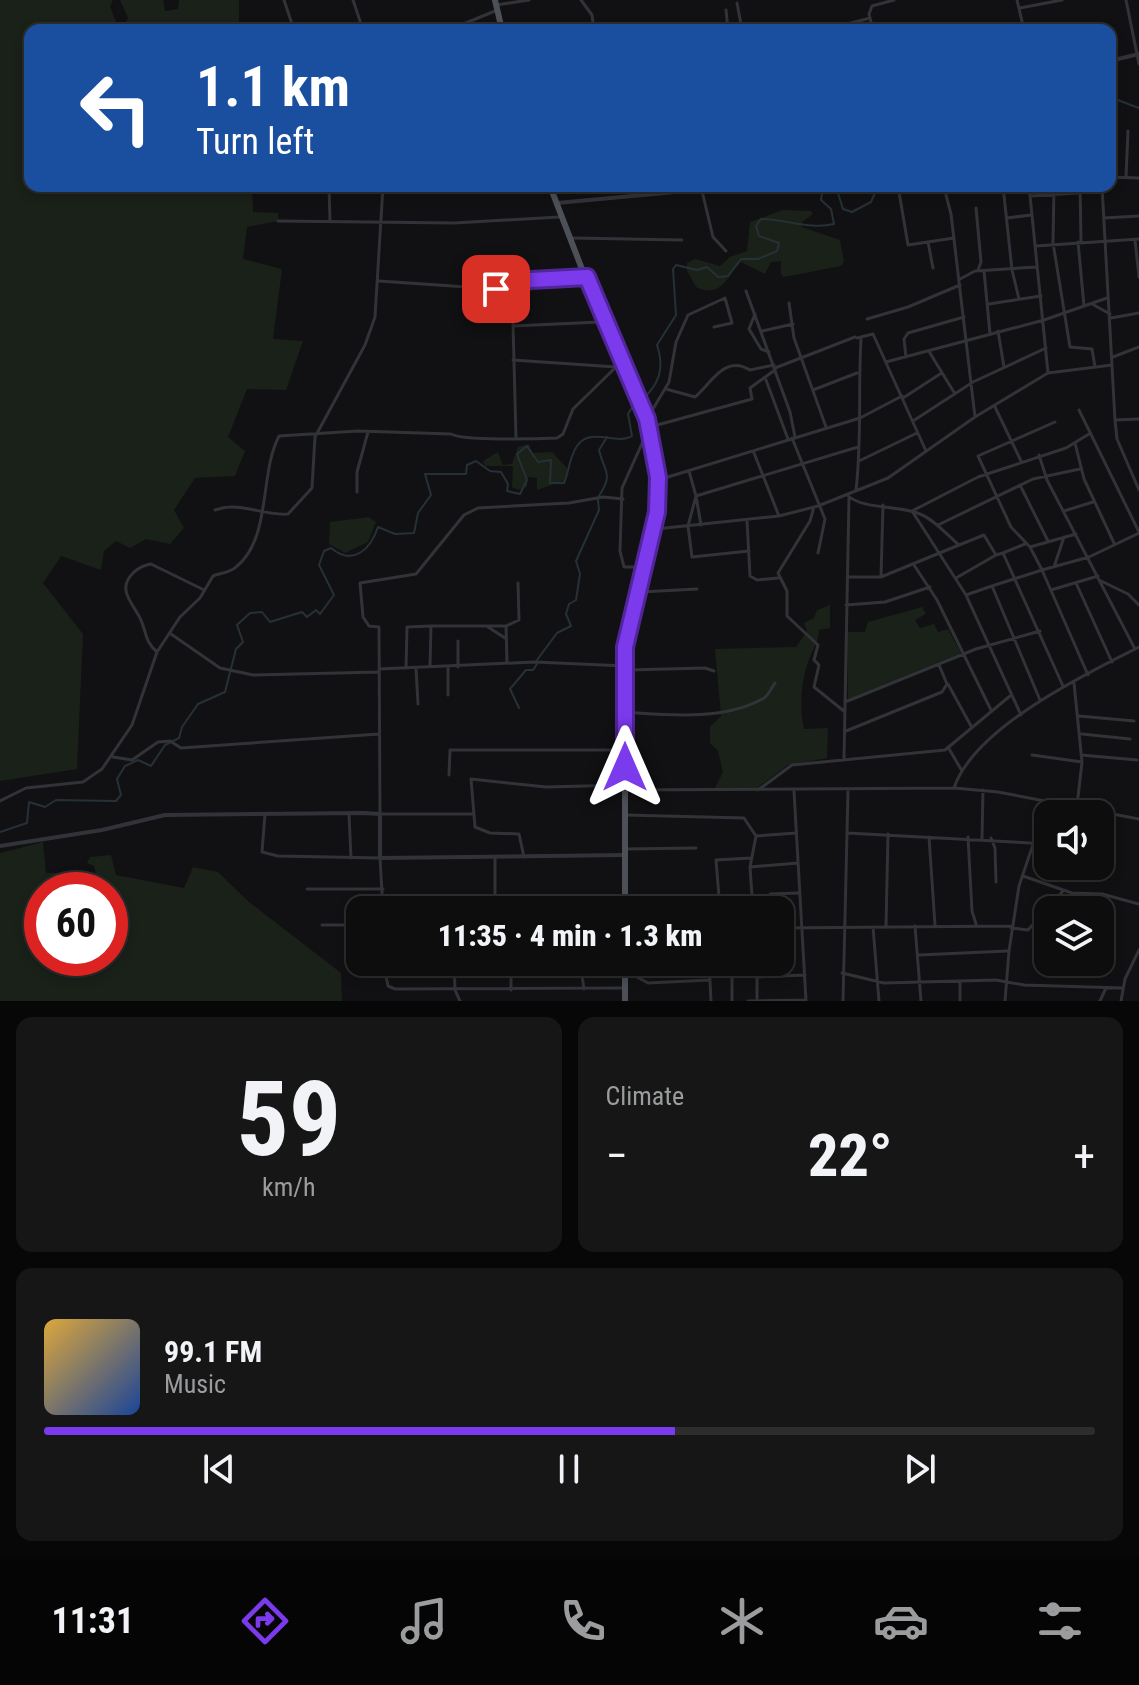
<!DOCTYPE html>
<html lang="en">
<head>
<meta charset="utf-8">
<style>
	body { margin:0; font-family:"Roboto Condensed",sans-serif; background:#161617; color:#f1f3f6; height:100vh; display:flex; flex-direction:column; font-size:30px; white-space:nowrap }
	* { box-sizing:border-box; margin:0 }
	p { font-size:26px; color:#9a9c9e }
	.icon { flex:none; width:44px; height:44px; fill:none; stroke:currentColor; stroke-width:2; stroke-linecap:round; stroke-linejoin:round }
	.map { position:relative; height:1001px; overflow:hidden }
	.panel { display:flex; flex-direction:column; gap:16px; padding:16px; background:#070708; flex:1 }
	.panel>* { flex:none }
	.guide { position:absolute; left:24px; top:24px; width:1092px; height:168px; border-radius:16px; box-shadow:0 4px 12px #0003,0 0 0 2px #2d2d2e; background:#1a4fa0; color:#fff; overflow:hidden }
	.buttons { position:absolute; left:1034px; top:800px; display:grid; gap:16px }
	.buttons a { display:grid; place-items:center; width:80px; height:80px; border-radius:16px; background:#0d0d0e; box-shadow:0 4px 12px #0003,0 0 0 2px #2d2d2e; font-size:40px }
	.speed { position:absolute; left:24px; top:872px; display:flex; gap:16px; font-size:40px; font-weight:700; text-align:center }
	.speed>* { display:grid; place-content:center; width:104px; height:104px; border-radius:50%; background:#0d0d0e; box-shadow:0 4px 12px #0003,0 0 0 2px #2d2d2e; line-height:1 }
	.speed .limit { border:12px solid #d22; background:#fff; color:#111 }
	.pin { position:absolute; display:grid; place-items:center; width:68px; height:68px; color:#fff; margin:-34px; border-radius:16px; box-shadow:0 4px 12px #0006 }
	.me { position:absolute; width:88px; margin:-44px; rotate:0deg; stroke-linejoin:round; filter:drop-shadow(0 0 6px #0008) }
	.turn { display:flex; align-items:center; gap:28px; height:168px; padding:0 40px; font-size:36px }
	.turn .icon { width:104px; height:104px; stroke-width:2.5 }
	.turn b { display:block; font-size:56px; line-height:68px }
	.big { font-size:60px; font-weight:800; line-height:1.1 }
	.panel .card { flex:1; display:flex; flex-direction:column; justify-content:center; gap:12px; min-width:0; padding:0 28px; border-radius:16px; background:#161617 }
	.panel .dial { align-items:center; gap:0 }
	.dial b { font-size:104px; line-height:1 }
	.song { display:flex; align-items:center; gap:24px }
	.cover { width:96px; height:96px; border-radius:12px; background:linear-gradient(135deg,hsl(40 70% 55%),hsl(220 70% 35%)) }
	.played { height:8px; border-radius:4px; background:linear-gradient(90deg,#7c3aed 60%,#2d2d2e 60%) }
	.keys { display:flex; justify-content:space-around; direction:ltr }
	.heat { display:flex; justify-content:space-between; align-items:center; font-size:44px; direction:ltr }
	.panel .tiles { flex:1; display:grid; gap:16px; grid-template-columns:1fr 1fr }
	.card:last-child { grid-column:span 2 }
	.trip { position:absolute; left:346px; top:896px; width:448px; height:80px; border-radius:16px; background:#0d0d0e; box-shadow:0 4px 12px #0003,0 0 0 2px #2d2d2e; font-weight:800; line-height:80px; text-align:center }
	.tabs { display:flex; height:128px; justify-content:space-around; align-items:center; background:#050506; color:#9a9c9e }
	.tabs .icon { width:56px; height:56px }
	.tabs .on { color:#7c3aed }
	.tabs b { font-size:36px; color:#f1f3f6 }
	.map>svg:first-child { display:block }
</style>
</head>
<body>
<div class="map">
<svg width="1139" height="1001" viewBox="0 0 1139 1001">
	<rect width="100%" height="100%" fill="#111113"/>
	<path fill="#192119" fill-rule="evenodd" d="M0 0H113L110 6 118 28 124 26 128 18 120 0H163L165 11 178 9 179 0H239V22L257 25V30H30V186H252L253 212 278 213V221L247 227 243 259 282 269 273 339 303 341 286 390 247 389 228 437 245 451 235 476 195 478 174 510 184 528 170 544 146 539 130 548 116 541 104 551 101 570 61 556 43 583 83 634 77 769 0 781Z
		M783 210 811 211 813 214 802 222V227L840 240 844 262 841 266 784 277 781 274V261L771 262 765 274 741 262C728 273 723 300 696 287L687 271V263L695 259 720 266 730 257 747 251 750 222Z
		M529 444 532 453 552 452 568 469 566 480 537 490V478L528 477 527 487 518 490 512 487 513 466H485L483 461 498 452 503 465 512 464 518 447Z
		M369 517 376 522 368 542 345 553 329 544 330 522Z
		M830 605V628L819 630C819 641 813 649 809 659 801 682 799 705 804 729L828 728 827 758 788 765 757 788H715L723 772 718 751 710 743V727L721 716 715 649 796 647 807 631 804 623 814 618 817 610Z
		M922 607 926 614 915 620 920 628 934 624 938 632 948 629 961 653 848 699 847 632H865L868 622Z
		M43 842 46 873H80L84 886 98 884 94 866 87 863 90 857 111 855 116 875 184 888 193 867 218 872 249 902 341 973 342 1001H0V853ZM42 890H110V958H42Z"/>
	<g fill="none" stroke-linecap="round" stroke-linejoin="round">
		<path stroke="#263137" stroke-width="2" d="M1110 97 1139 108
			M642 400C659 384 665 369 657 345L676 315 673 269 676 265 697 270 707 267 718 277 728 276 741 259H758L777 251 779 243 759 236 756 226 761 219C786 219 810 230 834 224L831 209 821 200 823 187 837 190 843 209 852 212 871 202 878 186
			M599 496C614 473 604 472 599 450L607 437
			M537 660 557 633 571 626 566 614 569 604 576 600 580 574 576 561 599 510 598 500
			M519 708 510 689 526 670H533L537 664
			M0 832 27 823 29 802 45 807 56 800 116 801 121 795 117 779 125 766 138 760 151 766 165 745 179 738 182 727 198 704 225 692 236 649 243 642 237 625 250 613 262 612 270 622 302 612 307 617 316 610 320 614 334 595 319 565 324 551 331 548C354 567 371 548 378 527L395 534 414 533 418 513 431 495 425 474H466L467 465 476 461 490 471 501 472 508 484 507 491 520 494 527 480 517 454 527 446 538 462 551 460 550 483H564C569 472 569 458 577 446 591 426 616 446 632 436L628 414 633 406"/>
		<path stroke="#313338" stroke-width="3" d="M284 0 294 30
			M353 0 363 30
			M581 0 592 15 594 30
			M1017 0 1024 30
			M1126 0 1139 64
			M737 3 742 30
			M496 5 529 0
			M1020 8 1062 0
			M726 10 728 30
			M399 30 456 27 495 11
			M825 30 870 18
			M873 30 869 14 872 6 894 0
			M1110 177 1139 178
			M1126 177 1128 131
			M329 186 330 222
			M1003 186 1012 270 1019 299
			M1029 186 1048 373
			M1054 186 1053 243 1070 347 1092 349 1095 367
			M1080 186 1081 241
			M1102 186 1115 420 1117 439 1139 490
			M702 191 713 237 726 251
			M899 192 908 245 954 238
			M946 195 951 214 975 417
			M1030 196 1078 193
			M976 208 981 262 978 270
			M1007 218 1031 215
			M1104 218 1139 216
			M278 221 454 223 559 217
			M572 238 682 240
			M1135 240 1139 277
			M928 242 933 268
			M1078 242 1084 306
			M1036 246 1139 239
			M984 271 990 334
			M960 279 975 271 1037 267
			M379 281 496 289 531 280 585 278
			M512 286 516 438
			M746 291 790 412 795 437
			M789 303 794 338 826 427
			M989 304 1041 296
			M1092 304 1110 314
			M755 314 749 329 761 349 769 352
			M1111 318 1139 313
			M867 319 908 307 960 285
			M513 326 600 322
			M762 331 793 324
			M998 331 1004 367
			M857 338 873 334 926 451
			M930 353 955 394
			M906 357 904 339 908 333 964 317
			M1113 357 1139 347
			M513 360 616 367
			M886 362 1044 320 1107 298
			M775 368 855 337
			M766 380 788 439
			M666 389 695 397C711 384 724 354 750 370L774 365
			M813 390 857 373
			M903 398 940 374
			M995 407 1021 461
			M1079 410 1139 532
			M647 419 669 382 676 342 688 315 725 298 732 323 714 327
			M1115 420 1139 419
			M913 421 973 382 1046 348
			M1055 422 978 456 1011 527 1030 547 1042 570 1089 557 1139 533
			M650 427 752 399 750 388 775 370
			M792 438 825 519 818 553
			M1075 443 1084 479 1114 543
			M754 453 779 516
			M1039 455 1047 480 1135 649
			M859 461 917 433
			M689 471 696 496 688 526 692 557 749 551
			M658 477H668L860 418 902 396
			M1020 485 1048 541
			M856 490C862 440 858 389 861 339
			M357 492V472L368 432
			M847 495C863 510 899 505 920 514 935 520 947 535 959 545L984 535 996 555 1003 553 1063 686
			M883 505 881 577 959 545
			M814 507 810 521 778 573 787 591V616L818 645 814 660 819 665 814 687 845 712
			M215 510C240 501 263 516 288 514L312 488 315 437 365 345 375 317 383 186
			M912 511 966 595 1021 715
			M912 511 978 477 1066 448 1089 434
			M1064 511 1093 502
			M747 521 750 576 757 580 778 578
			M701 525 696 496 858 447
			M938 525 1033 479 1080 469
			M656 529 779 516 818 506 888 478 975 417 1048 373 1112 365
			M1030 547 1076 534
			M1003 553 1025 544
			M914 565 937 600 991 710
			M641 567H624L620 551 622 488 644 439
			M1054 567 1064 537
			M849 577H881
			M956 578 996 555
			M1099 580 1128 594 1139 605
			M1076 583 1112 662
			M992 586 1042 570 1088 675
			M1051 590 1098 576
			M641 592 697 589
			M966 595 992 586 1040 700
			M846 605 885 602 930 587
			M431 626H506
			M488 627 505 638
			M171 634 220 668 253 675 379 672
			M458 641V667
			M157 652C144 641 147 632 140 618 132 602 116 589 134 572 140 567 144 565 151 564L204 590
			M507 663 506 626 519 620 518 583
			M406 668 407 627 431 626 430 666
			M416 668 418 704
			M379 669 535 662 625 666
			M627 670 705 668 714 671
			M1074 683 1082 762 1077 806
			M948 684 971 726
			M448 695V667
			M845 702 976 649 1040 631
			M625 712C668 715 724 721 764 698 769 695 771 688 775 683
			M1079 716 1134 721
			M846 731 942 692 947 684 939 665
			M1082 734 1130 739
			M948 747 962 771
			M1032 755 1082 762
			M1081 755 1137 760
			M113 757 132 760 158 742 170 741 181 748 379 734
			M844 758 849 498
			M449 775 450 750H625
			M954 788C974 728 1085 674 1139 647
			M625 790 954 788 998 792 1139 819
			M758 790 792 765 945 750 1010 696
			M794 791 806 1001
			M0 801 26 788 83 782 102 769 132 725 157 652 180 617 200 598 213 576C220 573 230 573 236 567 272 538 259 474 279 436L358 431 451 434C463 441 537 439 557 438L563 434 573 409 615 368
			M265 814 262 852 278 856 380 858 383 910
			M349 814 351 858
			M473 814H380L379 627 369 626 363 617 360 583 416 574 464 515 478 508 569 503 603 497 623 499
			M626 815 744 818 756 836 796 833
			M847 833 1031 843
			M929 837 935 925
			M968 837 972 911 976 924
			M982 838 983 790
			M991 838 995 848 996 882
			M626 849 696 848
			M524 857 519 834 490 833 475 827 471 779 546 787 625 785
			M495 858V910
			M750 867 798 863
			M1023 876 1072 893 1102 894 1139 904
			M307 889H383
			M770 894 798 893
			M383 898 428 901 432 910
			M720 909 716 860 751 858
			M710 910H721
			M753 910 750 867 756 836
			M322 925H360
			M886 926 888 834
			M915 926 921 1001
			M873 927 879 1001
			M780 928 1012 926
			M1011 928 1028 930 1063 891
			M919 955 1007 951
			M383 962 388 986 395 989 625 988
			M454 962 455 990 460 1001
			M580 962 584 989
			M709 962 711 1001
			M626 971 648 983 710 980
			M842 973 884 983 996 980 1024 985 1123 988
			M758 977 805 975
			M960 983V1001
			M511 990V962
			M757 998V962
			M732 1001V962
			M748 1001 806 1000
			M843 1001 848 791
			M1005 1001 1009 951 1019 886 1047 803
			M1100 1001 1106 988
			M1121 1001 1125 979 1139 950"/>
		<path stroke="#313338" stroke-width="4" d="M1110 61 1139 54
			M557 203 740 186
			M0 846 102 830 165 815 364 813 380 814V858L625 855"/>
		<path stroke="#4d5057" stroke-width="6" d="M495 0 502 30
			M550 186 644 430 651 459 653 500
			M601 311 647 419 658 477 657 512 625 647V910
			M625 1001V962"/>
	</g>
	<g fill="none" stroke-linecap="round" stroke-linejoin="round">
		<defs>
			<path id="route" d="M496 289 531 280 587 277 647 419 658 477 657 512 625 647V767"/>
		</defs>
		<use href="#route" stroke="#51269a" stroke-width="20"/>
		<use href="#route" stroke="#7c3aed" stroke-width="14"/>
	</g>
</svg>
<div class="buttons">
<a><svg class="icon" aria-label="sound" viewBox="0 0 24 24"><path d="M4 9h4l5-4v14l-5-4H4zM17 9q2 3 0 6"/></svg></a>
<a><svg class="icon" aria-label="layers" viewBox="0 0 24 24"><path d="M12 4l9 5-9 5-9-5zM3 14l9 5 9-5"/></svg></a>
</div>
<div class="speed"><div class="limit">60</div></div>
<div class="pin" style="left:496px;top:289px;background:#d93025"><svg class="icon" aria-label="arrive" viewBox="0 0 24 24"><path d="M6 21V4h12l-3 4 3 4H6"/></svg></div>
<svg class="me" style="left:625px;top:767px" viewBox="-20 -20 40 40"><path d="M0-17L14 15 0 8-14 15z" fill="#7c3aed" stroke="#fff" stroke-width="4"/></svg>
<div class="trip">11:35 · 4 min · 1.3 km</div>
<div class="guide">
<div class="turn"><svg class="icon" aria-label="left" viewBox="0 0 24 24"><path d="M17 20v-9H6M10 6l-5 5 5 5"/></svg><div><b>1.1 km</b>Turn left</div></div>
</div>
</div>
<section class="panel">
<div class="tiles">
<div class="card dial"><b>59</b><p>km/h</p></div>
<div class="card"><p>Climate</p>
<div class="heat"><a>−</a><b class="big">22°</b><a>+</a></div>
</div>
<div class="card">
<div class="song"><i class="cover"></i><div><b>99.1 FM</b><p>Music</p></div></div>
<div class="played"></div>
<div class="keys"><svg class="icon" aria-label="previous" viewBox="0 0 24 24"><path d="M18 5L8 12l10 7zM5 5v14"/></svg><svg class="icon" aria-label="pause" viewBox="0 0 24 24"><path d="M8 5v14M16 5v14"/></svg><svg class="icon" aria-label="next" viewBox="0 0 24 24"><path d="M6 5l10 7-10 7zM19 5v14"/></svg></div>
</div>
</div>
</section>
<nav class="tabs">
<b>11:31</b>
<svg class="icon on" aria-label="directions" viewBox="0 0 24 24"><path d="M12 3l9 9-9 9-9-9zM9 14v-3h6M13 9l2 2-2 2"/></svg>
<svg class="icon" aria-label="music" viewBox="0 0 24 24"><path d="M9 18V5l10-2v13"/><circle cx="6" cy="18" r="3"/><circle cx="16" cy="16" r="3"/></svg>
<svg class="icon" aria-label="phone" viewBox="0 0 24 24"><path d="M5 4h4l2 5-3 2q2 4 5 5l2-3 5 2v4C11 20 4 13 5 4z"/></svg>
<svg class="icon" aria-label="climate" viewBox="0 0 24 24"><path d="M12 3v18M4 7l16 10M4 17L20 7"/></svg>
<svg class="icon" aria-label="car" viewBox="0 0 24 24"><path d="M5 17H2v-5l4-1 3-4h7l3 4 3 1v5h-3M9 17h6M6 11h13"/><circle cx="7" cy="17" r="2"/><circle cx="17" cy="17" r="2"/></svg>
<svg class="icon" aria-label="filters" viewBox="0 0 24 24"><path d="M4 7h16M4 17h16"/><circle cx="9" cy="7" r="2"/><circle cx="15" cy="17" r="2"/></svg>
</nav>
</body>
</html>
